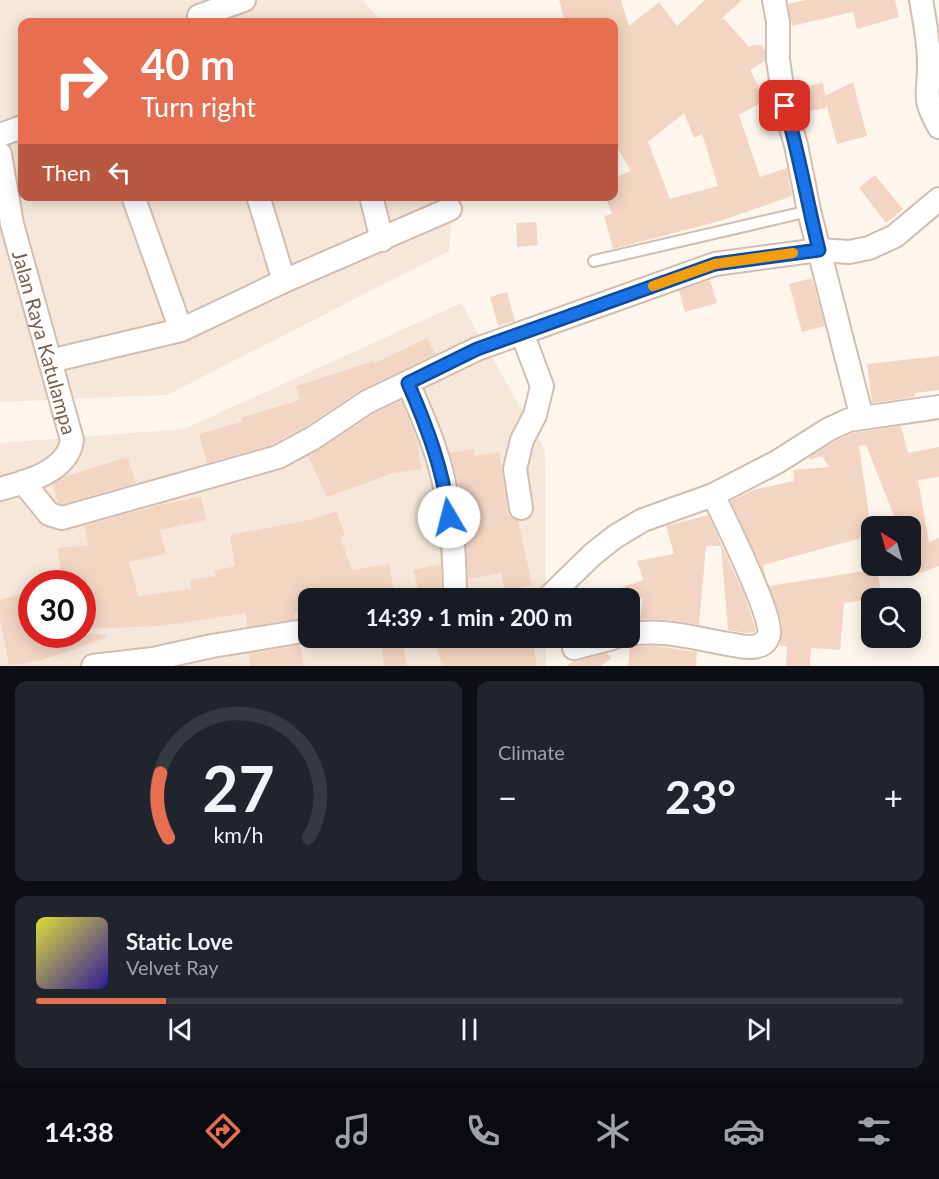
<!DOCTYPE html>
<html lang="en">
<head>
<meta charset="utf-8">
<style>
	body { margin:0; font-family:Lato,sans-serif; background:#20242c; color:#f1f3f6; height:100vh; display:flex; flex-direction:column; font-size:22px; white-space:nowrap }
	* { box-sizing:border-box; margin:0 }
	p { font-size:20px; color:#9ea1a6 }
	.icon { flex:none; width:33px; height:33px; fill:none; stroke:currentColor; stroke-width:2; stroke-linecap:round; stroke-linejoin:round }
	.map { position:relative; height:666px; overflow:hidden }
	.details { display:flex; flex-direction:column; gap:15px; padding:15px; background:#0d0f14; flex:1 }
	.details>* { flex:none }
	.hud { position:absolute; left:18px; top:18px; width:600px; height:183px; border-radius:12px; box-shadow:0 3px 15px #0003; background:#e76f51; color:#fff; overflow:hidden }
	.needle { width:39px; rotate:323deg }
	.fabs { position:absolute; left:861px; top:516px; display:grid; gap:12px }
	.fabs a { display:grid; place-items:center; width:60px; height:60px; border-radius:12px; background:#171b24; box-shadow:0 3px 15px #0003; font-size:30px }
	.speed { position:absolute; left:18px; top:570px; display:flex; gap:12px; font-size:30px; font-weight:700; text-align:center }
	.speed>* { display:grid; place-content:center; width:78px; height:78px; border-radius:50%; background:#171b24; box-shadow:0 3px 15px #0003; line-height:1 }
	.speed .limit { border:9px solid #d22; background:#fff; color:#111 }
	.pin { position:absolute; display:grid; place-items:center; width:51px; height:51px; color:#fff; margin:-26px; border-radius:12px; box-shadow:0 3px 9px #0006 }
	.me { position:absolute; width:66px; margin:-33px; rotate:352deg; stroke-linejoin:round; filter:drop-shadow(0 0 4px #0008) }
	.turn { display:flex; align-items:center; gap:21px; height:126px; padding:0 24px; font-size:27px }
	.turn .icon { width:78px; height:78px; stroke-width:2.5 }
	.turn b { display:block; font-size:42px; line-height:51px }
	.then { display:flex; align-items:center; height:57px; padding:0 24px; background:#0003; gap:12px; font-size:22px }
	.big { font-size:45px; font-weight:700; line-height:1.1 }
	.details .widget { flex:1; display:flex; flex-direction:column; justify-content:center; gap:9px; min-width:0; padding:0 21px; border-radius:12px; background:#20242c }
	.details .dial { align-items:center; gap:0 }
	.dial svg { height:156px; overflow:visible; fill:none; stroke:#363941; stroke-width:7; stroke-linecap:round; text-anchor:middle }
	.dial text { fill:#f1f3f6; stroke:none }
	.song { display:flex; align-items:center; gap:18px }
	.cover { width:72px; height:72px; border-radius:9px; background:linear-gradient(135deg,hsl(60 70% 55%),hsl(250 70% 35%)) }
	.played { height:6px; border-radius:3px; background:linear-gradient(90deg,#e76f51 15%,#363941 15%) }
	.keys { display:flex; justify-content:space-around; direction:ltr }
	.heat { display:flex; justify-content:space-between; align-items:center; font-size:33px; direction:ltr }
	.details .tiles { flex:1; display:grid; gap:15px; grid-template-columns:1fr 1fr }
	.widget:last-child { grid-column:span 2 }
	.trip { position:absolute; left:298px; top:588px; width:342px; height:60px; border-radius:12px; background:#171b24; box-shadow:0 3px 15px #0003; font-weight:700; line-height:60px; text-align:center }
	.tab-bar { display:flex; height:96px; justify-content:space-around; align-items:center; background:#090b0e; color:#9ea1a6 }
	.tab-bar .icon { width:42px; height:42px }
	.tab-bar .on { color:#e76f51 }
	.tab-bar b { font-size:27px; color:#f1f3f6 }
	.map>svg:first-child { display:block }
</style>
</head>
<body>
<div class="map">
<svg width="939" height="666" viewBox="0 0 939 666">
	<rect width="100%" height="100%" fill="#fdf6ec"/>
	<path fill="#f5e8da" fill-rule="evenodd" d="M0 0H363L382 22H22V196L454 197 449 251 167 395 0 402Z
		M461 303 545 450 546 598H309V638H546V666H0V443L184 429ZM32 584H82V634H32Z"/>
	<path fill="#f3d5c3" fill-rule="evenodd" d="M559 0H621L629 26 659 2 677 26 705 0H742L720 20 724 19 749 47 753 45H761L765 51V61L750 70 766 100 739 115 760 177 787 168 792 196 720 221 613 249 604 216 612 214 605 196H614V178L631 171 614 142V22H565ZM684 113 694 138 702 134 718 186 670 199 648 142Z
		M806 0H895L899 17 857 29 853 12 792 26 788 4Z
		M853 82 867 136 837 144 826 103V108L805 112 800 87 823 83 825 96Z
		M875 175 903 209 886 223 859 188Z
		M536 222 538 245 517 247 516 223Z
		M812 278 825 326 802 332 789 284Z
		M710 280 717 303 685 312 679 291Z
		M507 292 515 321 498 326 490 297Z
		M427 338 435 354 361 390 306 426 273 444 207 463 199 434 242 422 241 418 300 400 296 386 374 361 375 363Z
		M939 356V390L915 393V397L872 403 867 364Z
		M401 401 417 440 421 469 393 473 327 497 308 456 374 414Z
		M901 426 908 453 939 447V477L918 480 929 542 939 538V566L917 574 910 557V526H898L866 445 859 446 872 535 763 565 766 578 731 501 753 490 794 481 793 470 829 467 822 456 810 460 809 457 835 441 853 433Z
		M474 449 475 456 499 452 508 515 518 521 532 585 505 591 501 573 468 579 466 540H468L458 481 450 453Z
		M127 457 136 483 62 504 58 503 53 484 64 477Z
		M201 497 206 520 160 530 166 554 129 562 138 596 191 589 190 580 216 576 214 571 235 566 230 535 309 520 337 511 345 536 340 537 352 570 389 564 395 598H309V611L294 613 295 619 247 627 246 613 161 626 82 629V584H62L58 548 89 545 84 526 155 506Z
		M708 515 744 594 755 627V632L746 633 728 630 721 546H706L699 625 670 620 640 619 643 598H598V596L643 580 637 561 674 554 666 526Z
		M441 564V590L420 594 413 570Z
		M877 569 882 597 844 603 840 650 811 648 810 666H786L787 646H780L782 623 769 586Z
		M32 591V634H105L106 638 41 660 9 666 0 618V600Z
		M381 638H402L407 666H384Z
		M433 638H532L537 666H442Z
		M300 645 304 666H250L249 654Z
		M656 646 697 652 696 666H628L630 647Z
		M607 653 611 658 601 666H567L573 661Z"/>
	<g fill="none" stroke-linecap="round" stroke-linejoin="round">
		<defs>
			<path id="service" d="M594 261 809 211"/>
			<g id="minor">
				<path d="M774 0 778 22V60L785 106 796 145 809 211 862 418"/>
				<path d="M921 0C925 22 929 42 929 65 929 97 922 96 939 127"/>
				<path d="M199 16 244 0"/>
				<path d="M0 135 22 127"/>
				<path id="s1" d="M0 154 12 224 72 440C68 471 27 482 0 489"/>
				<path d="M133 196 181 330"/>
				<path d="M258 196 284 281"/>
				<path d="M371 196 382 240"/>
				<path d="M50 361 181 330 284 281 450 209"/>
				<path d="M408 383C417 404 427 426 434 447 451 495 455 548 455 598"/>
				<path d="M23 482 49 514 62 518 278 457 313 438 367 402 477 349 715 264 819 250 849 252 869 248 895 236 939 199"/>
				<path d="M521 508 515 469 522 440 535 415 542 386 522 333"/>
				<path d="M548 598 593 554 616 536 643 520 713 495 777 462 829 429 849 420 939 407"/>
				<path d="M630 634C665 628 700 640 734 645 747 648 765 650 769 634 774 619 723 515 713 495"/>
				<path d="M574 648 613 638"/>
				<path d="M93 666 153 659 212 646 309 630"/>
			</g>
		</defs>
		<use href="#service" stroke="#d1beb0" stroke-width="14"/>
		<use href="#minor" stroke="#d1beb0" stroke-width="26"/>
		<use href="#service" stroke="#fff" stroke-width="10"/>
		<use href="#minor" stroke="#fff" stroke-width="22"/>
	</g>
	<g fill="none" stroke-linecap="round" stroke-linejoin="round">
		<defs>
			<path id="route" d="M449 517C443 469 427 427 408 383L477 349 715 264 819 250C807 202 799 153 785 106"/>
		</defs>
		<use href="#route" stroke="#114b97" stroke-width="15"/>
		<use href="#route" stroke="#1a73e8" stroke-width="10"/>
		<path stroke="#f59e0b" stroke-width="10" d="M653 286 715 264 793 253"/>
	</g>
	<g text-anchor="middle" dominant-baseline="central" stroke-width="5" stroke-linejoin="round" paint-order="stroke">
		<g font-size="20" fill="#7a5c4d" stroke="#fffaf3">
			<text stroke="none"><textPath href="#s1" startOffset="194">Jalan Raya Katulampa</textPath></text>
		</g>
	</g>
</svg>
<div class="fabs">
<a><svg class="needle" viewBox="-14 -14 28 28"><path d="M0-13l5 13h-10z" fill="#e53935"/><path d="M0 13l5-13h-10z" fill="#9ea1a6"/></svg></a>
<a><svg class="icon" aria-label="search" viewBox="0 0 24 24"><circle cx="10" cy="10" r="6"/><path d="M15 15l6 6"/></svg></a>
</div>
<div class="speed"><div class="limit">30</div></div>
<div class="pin" style="left:785px;top:106px;background:#d93025"><svg class="icon" aria-label="arrive" viewBox="0 0 24 24"><path d="M6 21V4h12l-3 4 3 4H6"/></svg></div>
<svg class="me" style="left:449px;top:517px" viewBox="-20 -20 40 40"><circle r="19" fill="#fff"/><path d="M0-13L10 11 0 6-10 11z" fill="#1a73e8"/></svg>
<div class="trip">14:39 · 1 min · 200 m</div>
<div class="hud">
<div class="turn"><svg class="icon" aria-label="right" viewBox="0 0 24 24"><path d="M7 20v-9h11M14 6l5 5-5 5"/></svg><div><b>40 m</b>Turn right</div></div>
<div class="then">Then<svg class="icon" aria-label="left" viewBox="0 0 24 24"><path d="M17 20v-9H6M10 6l-5 5 5 5"/></svg></div>
</div>
</div>
<section class="details">
<div class="tiles">
<div class="widget dial"><svg viewBox="0 0 100 80">
<path d="M14 69A42 42 0 1 1 86 69"/>
<path d="M14 69A42 42 0 0 1 10 36" stroke="#e76f51"/>
<text x="50" y="56" font-size="32" font-weight="700">27</text>
<text x="50" y="72" font-size="11">km/h</text>
</svg></div>
<div class="widget"><p>Climate</p>
<div class="heat"><a>−</a><b class="big">23°</b><a>+</a></div>
</div>
<div class="widget">
<div class="song"><i class="cover"></i><div><b>Static Love</b><p>Velvet Ray</p></div></div>
<div class="played"></div>
<div class="keys"><svg class="icon" aria-label="previous" viewBox="0 0 24 24"><path d="M18 5L8 12l10 7zM5 5v14"/></svg><svg class="icon" aria-label="pause" viewBox="0 0 24 24"><path d="M8 5v14M16 5v14"/></svg><svg class="icon" aria-label="next" viewBox="0 0 24 24"><path d="M6 5l10 7-10 7zM19 5v14"/></svg></div>
</div>
</div>
</section>
<nav class="tab-bar">
<b>14:38</b>
<svg class="icon on" aria-label="directions" viewBox="0 0 24 24"><path d="M12 3l9 9-9 9-9-9zM9 14v-3h6M13 9l2 2-2 2"/></svg>
<svg class="icon" aria-label="music" viewBox="0 0 24 24"><path d="M9 18V5l10-2v13"/><circle cx="6" cy="18" r="3"/><circle cx="16" cy="16" r="3"/></svg>
<svg class="icon" aria-label="phone" viewBox="0 0 24 24"><path d="M5 4h4l2 5-3 2q2 4 5 5l2-3 5 2v4C11 20 4 13 5 4z"/></svg>
<svg class="icon" aria-label="climate" viewBox="0 0 24 24"><path d="M12 3v18M4 7l16 10M4 17L20 7"/></svg>
<svg class="icon" aria-label="car" viewBox="0 0 24 24"><path d="M5 17H2v-5l4-1 3-4h7l3 4 3 1v5h-3M9 17h6M6 11h13"/><circle cx="7" cy="17" r="2"/><circle cx="17" cy="17" r="2"/></svg>
<svg class="icon" aria-label="filters" viewBox="0 0 24 24"><path d="M4 7h16M4 17h16"/><circle cx="9" cy="7" r="2"/><circle cx="15" cy="17" r="2"/></svg>
</nav>
</body>
</html>
